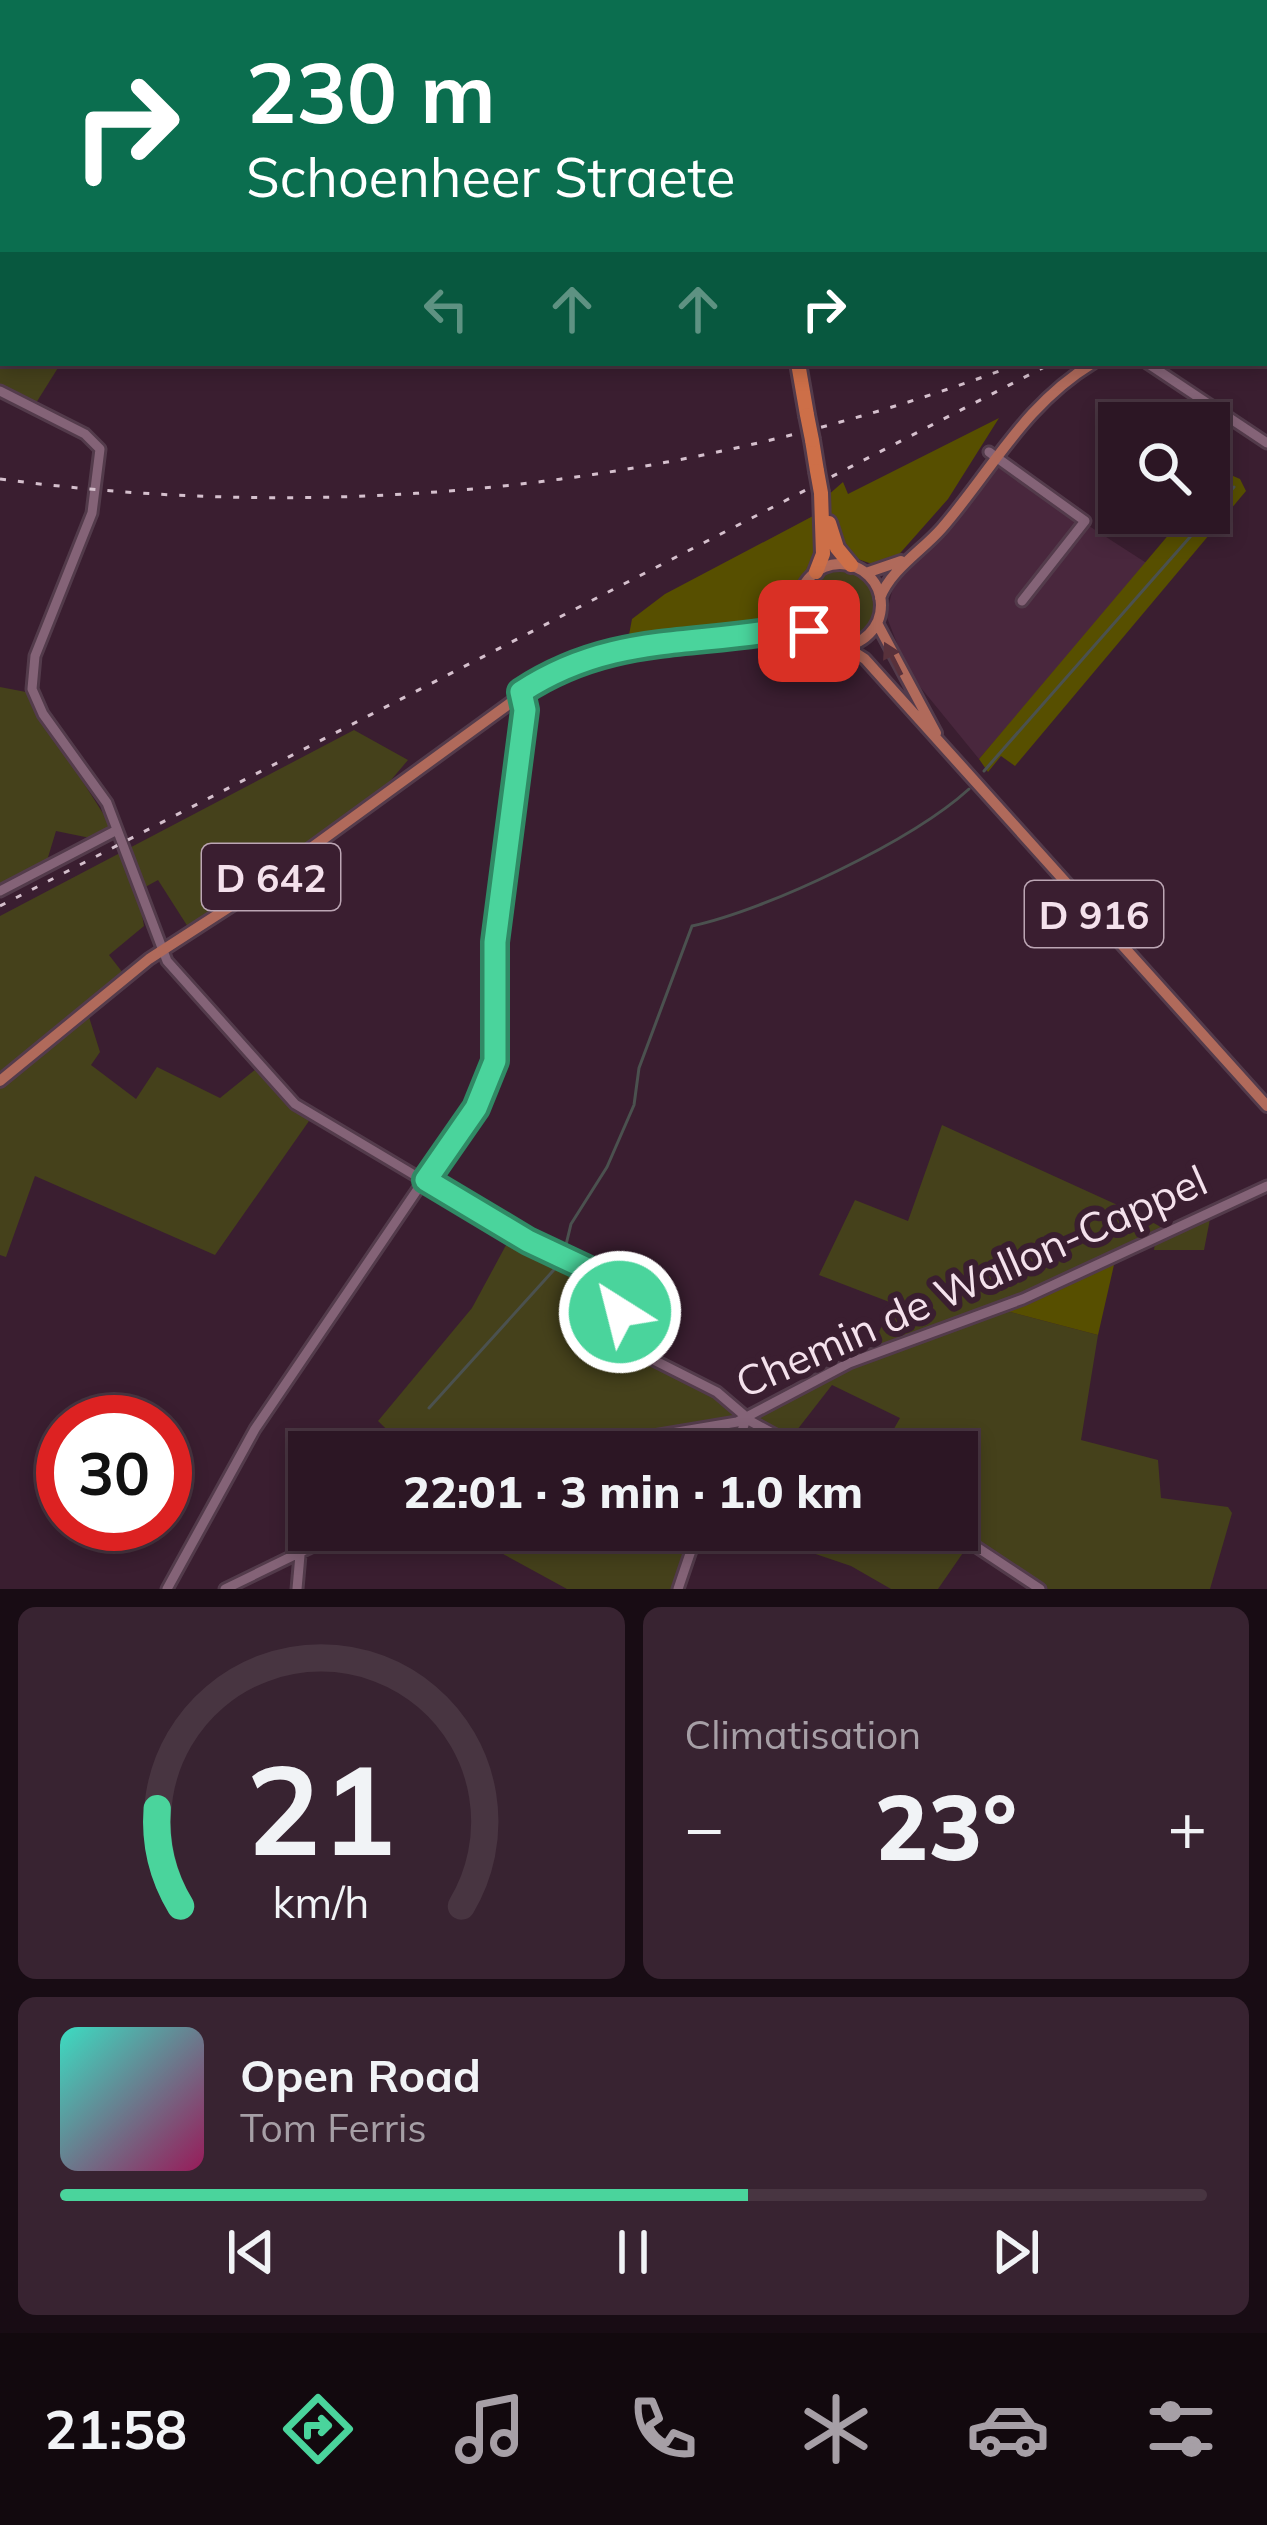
<!DOCTYPE html>
<html lang="fr">
<head>
<meta charset="utf-8">
<style>
	body { margin:0; font-family:Mulish,sans-serif; background:#382331; color:#f1f3f6; height:100vh; display:flex; flex-direction:column; font-size:45px; white-space:nowrap }
	* { box-sizing:border-box; margin:0 }
	p { font-size:39px; color:#a69fa6 }
	.icon { flex:none; width:66px; height:66px; fill:none; stroke:currentColor; stroke-width:2; stroke-linecap:round; stroke-linejoin:round }
	.map { position:relative; height:1589px; overflow:hidden }
	.drawer { display:flex; flex-direction:column; gap:18px; padding:18px; background:#180c14; flex:1 }
	.drawer>* { flex:none }
	.hud { position:absolute; left:0px; top:0px; width:1269px; height:366px; box-shadow:0 6px 18px #0003,0 0 0 3px #483541; background:#0b6e4f; color:#fff; overflow:hidden }
	.fabs { position:absolute; left:1098px; top:402px; display:grid; gap:24px }
	.fabs a { display:grid; place-items:center; width:132px; height:132px; border-radius:0px; background:#2c1624; box-shadow:0 6px 18px #0003,0 0 0 3px #483541; font-size:60px }
	.speed { position:absolute; left:36px; top:1395px; display:flex; gap:24px; font-size:60px; font-weight:700; text-align:center }
	.speed>* { display:grid; place-content:center; width:156px; height:156px; border-radius:50%; background:#2c1624; box-shadow:0 6px 18px #0003,0 0 0 3px #483541; line-height:1 }
	.speed .limit { border:18px solid #d22; background:#fff; color:#111 }
	.pin { position:absolute; display:grid; place-items:center; width:102px; height:102px; color:#fff; margin:-51px; border-radius:24px; box-shadow:0 6px 18px #0006 }
	.me { position:absolute; width:132px; margin:-66px; rotate:324deg; stroke-linejoin:round; filter:drop-shadow(0 0 9px #0008) }
	.turn { display:flex; align-items:center; gap:42px; height:252px; padding:0 48px; font-size:54px }
	.turn .icon { width:156px; height:156px; stroke-width:2.5 }
	.turn b { display:block; font-size:84px; line-height:102px }
	.lanes { display:flex; align-items:center; height:114px; padding:0 48px; background:#0003; justify-content:center; gap:60px; direction:ltr }
	.lanes .off { opacity:.35 }
	.big { font-size:90px; font-weight:800; line-height:1.1 }
	.drawer .tile { flex:1; display:flex; flex-direction:column; justify-content:center; gap:18px; min-width:0; padding:0 42px; border-radius:18px; background:#382331 }
	.drawer .dial { align-items:center; gap:0 }
	.dial svg { height:312px; overflow:visible; fill:none; stroke:#483541; stroke-width:7; stroke-linecap:round; text-anchor:middle }
	.dial text { fill:#f1f3f6; stroke:none }
	.song { display:flex; align-items:center; gap:36px }
	.cover { width:144px; height:144px; border-radius:18px; background:linear-gradient(135deg,hsl(170 70% 55%),hsl(330 70% 35%)) }
	.played { height:12px; border-radius:6px; background:linear-gradient(90deg,#4ad49c 60%,#483541 60%) }
	.keys { display:flex; justify-content:space-around; direction:ltr }
	.heat { display:flex; justify-content:space-between; align-items:center; font-size:66px; direction:ltr }
	.drawer .tiles { flex:1; display:grid; gap:18px; grid-template-columns:1fr 1fr }
	.tile:last-child { grid-column:span 2 }
	.trip { position:absolute; left:288px; top:1431px; width:690px; height:120px; border-radius:0px; background:#2c1624; box-shadow:0 6px 18px #0003,0 0 0 3px #483541; font-weight:800; line-height:120px; text-align:center }
	.tab-bar { display:flex; height:192px; justify-content:space-around; align-items:center; background:#12090e; color:#a69fa6 }
	.tab-bar .icon { width:84px; height:84px }
	.tab-bar .current { color:#4ad49c }
	.tab-bar b { font-size:54px; color:#f1f3f6 }
	.map>svg:first-child { display:block }
</style>
</head>
<body>
<div class="map">
<svg width="1267" height="1589" viewBox="0 0 1267 1589">
	<rect width="100%" height="100%" fill="#3a1e30"/>
	<path fill="#49273d" d="M996 466 1148 564 979 759 908 672 886 615 894 584 942 537Z"/>
	<path fill="#45411b" d="M0 253 3 363H61L36 403 0 385Z
		M805 604a35 35 0 1 1 70 0a35 35 0 1 1-70 0Z
		M0 687 26 692 111 826 95 839 56 831 46 864 0 885Z
		M354 730 408 760 386 786 188 927 158 880 138 891 144 926 109 955 123 973 0 1073V916Z
		M89 1017 100 1052 91 1065 136 1099 157 1067 220 1098 256 1069 309 1121 215 1255 35 1176 6 1257 0 1255V1089Z
		M942 1125 1135 1213 1161 1227 1028 1291 872 1348 892 1303 819 1275 855 1200 908 1221Z
		M1211 1214 1204 1250H1154L1156 1237Z
		M511 1236 605 1286C623 1309 602 1336 630 1355 657 1373 727 1385 735 1418L530 1452H410L378 1421 472 1308Z
		M1003 1310 1098 1335 1081 1440 1158 1460 1161 1498 1228 1507 1232 1513 1210 1589H1048L957 1528V1452H881L900 1418 832 1385 790 1439 755 1418 875 1356Z
		M728 1427 737 1431 728 1452H575Z
		M693 1530 672 1589H567L461 1531Z
		M762 1530H938L967 1547 938 1589H891L851 1566 783 1543Z"/>
	<path fill="#574f00" d="M999 418 948 499 894 560 875 565 846 555 838 544 827 496 843 482 848 494Z
		M1224 472 1240 479 1246 491 1015 766 1001 756 988 772 979 759 1187 513H1209V489Z
		M813 516 818 548 784 613 702 630 629 635 632 619 665 594Z
		M1116 1256 1098 1335 1003 1310Z"/>
	<g fill="none" stroke-linecap="round" stroke-linejoin="round">
		<path stroke="#4b514f" stroke-width="3" d="M984 771 1234 487
			M564 1253 571 1224 607 1167 634 1105 639 1068 692 926C767 910 912 841 969 789
			M429 1408 561 1262"/>
		<defs>
			<path id="minor" d="M513 0 520 3
				M995 0 998 3
				M1129 0 1146 3
				M548 3 550 0
				M779 3 780 0
				M1191 3 1194 0
				M1266 190H1267
				M1147 363 1267 443
				M0 391 85 434 100 449 92 513 35 656 32 689 43 714 107 803 167 961 295 1104 522 1239 603 1277 617 1294 619 1332 630 1348 717 1392 752 1422 807 1452
				M989 452 1085 521 1022 601
				M0 891 117 830
				M558 1452 737 1422 849 1363 1023 1299 1267 1186
				M734 1452 747 1417
				M951 1530 1040 1589
				M167 1589 255 1429 487 1087 496 1050 495 936 525 709 521 693
				M225 1589 346 1530
				M297 1589 300 1555
				M678 1589 698 1530"/>
			<path id="major" d="M1266 270 1267 269
				M799 605a41 41 0 1 1 82 0a41 41 0 1 1-82 0Z
				M866 573 901 561
				M880 598C891 569 922 551 942 528 993 469 1024 405 1093 363
				M877 623 936 733
				M767 626 787 618 798 602
				M843 645 865 659 1267 1106
				M0 1081 149 959 234 904 546 677C624 636 710 640 795 627L809 631"/>
			<path id="highway" d="M735 0 736 3
				M798 363 807 415
				M812 440 817 471
				M829 523 837 548 851 565
				M816 572 823 554 821 493"/>
		</defs>
		<use href="#minor" stroke="#533b4b" stroke-width="15"/>
		<use href="#major" stroke="#533b4b" stroke-width="16"/>
		<use href="#highway" stroke="#533b4b" stroke-width="20"/>
		<use href="#minor" stroke="#846377" stroke-width="9"/>
		<use href="#major" stroke="#b06a5b" stroke-width="10"/>
		<use href="#highway" stroke="#cd6f48" stroke-width="14"/>
		<path stroke="#d5c0cd" stroke-width="3" stroke-dasharray="6 12" stroke-linecap="butt" d="M1266 255H1267
			M0 479C344 525 696 486 1021 363
			M0 906 1052 363"/>
		<defs>
			<path id="highway-bridge" d="M807 415 812 440
				M817 471 821 493"/>
		</defs>
		<use href="#highway-bridge" stroke="#533b4b" stroke-width="20" stroke-linecap="butt"/>
		<use href="#highway-bridge" stroke="#cd6f48" stroke-width="14"/>
	</g>
	<defs><path id="oneway-solid" d="M-6-.8H1V-3.2L6.5 0L1 3.2V.8H-6Z" transform="scale(3)"/></defs>
	<use fill="#58313b" href="#oneway-solid" transform="translate(893 659) rotate(-117)"/>
	<g fill="none" stroke-linecap="round" stroke-linejoin="round">
		<defs>
			<path id="route" d="M620 1312 615 1290 598 1274 528 1241 426 1180 476 1108 495 1061V942L525 710 521 692C611 633 692 647 791 628L809 631"/>
		</defs>
		<use href="#route" stroke="#308a65" stroke-width="30"/>
		<use href="#route" stroke="#4ad49c" stroke-width="21"/>
	</g>
	<g text-anchor="middle" dominant-baseline="central" stroke-width="12" stroke-linejoin="round" paint-order="stroke">
		<g fill="#3a1e30" stroke="#bca6b4" stroke-width="3">
			<rect x="202" y="844" width="138" height="66" rx="9"/>
			<rect x="1025" y="881" width="138" height="66" rx="9"/>
		</g>
		<g font-size="39" font-weight="bold" fill="#f4e1ec">
			<text x="271" y="877">D 642</text>
			<text x="1094" y="914">D 916</text>
		</g>
		<g font-size="42" fill="#f4e1ec" stroke="#3a1e30">
			<text transform="translate(971 1281) rotate(-24)">Chemin de Wallon-Cappel</text>
		</g>
	</g>
</svg>
<div class="fabs">
<a><svg class="icon" aria-label="search" viewBox="0 0 24 24"><circle cx="10" cy="10" r="6"/><path d="M15 15l6 6"/></svg></a>
</div>
<div class="speed"><div class="limit">30</div></div>
<div class="pin" style="left:809px;top:631px;background:#d93025"><svg class="icon" aria-label="arrive" viewBox="0 0 24 24"><path d="M6 21V4h12l-3 4 3 4H6"/></svg></div>
<svg class="me" style="left:620px;top:1312px" viewBox="-20 -20 40 40"><circle r="17" fill="#4ad49c" stroke="#fff" stroke-width="3"/><path d="M0-11L8 9 0 5-8 9z" fill="#fff"/></svg>
<div class="trip">22:01 · 3 min · 1.0 km</div>
<div class="hud">
<div class="turn"><svg class="icon" aria-label="right" viewBox="0 0 24 24"><path d="M7 20v-9h11M14 6l5 5-5 5"/></svg><div><b>230 m</b>Schoenheer Straete</div></div>
<div class="lanes"><svg class="icon off" aria-label="left" viewBox="0 0 24 24"><path d="M17 20v-9H6M10 6l-5 5 5 5"/></svg><svg class="icon off" aria-label="ahead" viewBox="0 0 24 24"><path d="M12 20V5M6 11l6-6 6 6"/></svg><svg class="icon off" aria-label="ahead" viewBox="0 0 24 24"><path d="M12 20V5M6 11l6-6 6 6"/></svg><svg class="icon" aria-label="right" viewBox="0 0 24 24"><path d="M7 20v-9h11M14 6l5 5-5 5"/></svg></div>
</div>
</div>
<section class="drawer">
<div class="tiles">
<div class="tile dial"><svg viewBox="0 0 100 80">
<path d="M14 69A42 42 0 1 1 86 69"/>
<path d="M14 69A42 42 0 0 1 8 44" stroke="#4ad49c"/>
<text x="50" y="56" font-size="32" font-weight="700">21</text>
<text x="50" y="72" font-size="11">km/h</text>
</svg></div>
<div class="tile"><p>Climatisation</p>
<div class="heat"><a>−</a><b class="big">23°</b><a>+</a></div>
</div>
<div class="tile">
<div class="song"><i class="cover"></i><div><b>Open Road</b><p>Tom Ferris</p></div></div>
<div class="played"></div>
<div class="keys"><svg class="icon" aria-label="previous" viewBox="0 0 24 24"><path d="M18 5L8 12l10 7zM5 5v14"/></svg><svg class="icon" aria-label="pause" viewBox="0 0 24 24"><path d="M8 5v14M16 5v14"/></svg><svg class="icon" aria-label="next" viewBox="0 0 24 24"><path d="M6 5l10 7-10 7zM19 5v14"/></svg></div>
</div>
</div>
</section>
<nav class="tab-bar">
<b>21:58</b>
<svg class="icon current" aria-label="directions" viewBox="0 0 24 24"><path d="M12 3l9 9-9 9-9-9zM9 14v-3h6M13 9l2 2-2 2"/></svg>
<svg class="icon" aria-label="music" viewBox="0 0 24 24"><path d="M9 18V5l10-2v13"/><circle cx="6" cy="18" r="3"/><circle cx="16" cy="16" r="3"/></svg>
<svg class="icon" aria-label="phone" viewBox="0 0 24 24"><path d="M5 4h4l2 5-3 2q2 4 5 5l2-3 5 2v4C11 20 4 13 5 4z"/></svg>
<svg class="icon" aria-label="climate" viewBox="0 0 24 24"><path d="M12 3v18M4 7l16 10M4 17L20 7"/></svg>
<svg class="icon" aria-label="car" viewBox="0 0 24 24"><path d="M5 17H2v-5l4-1 3-4h7l3 4 3 1v5h-3M9 17h6M6 11h13"/><circle cx="7" cy="17" r="2"/><circle cx="17" cy="17" r="2"/></svg>
<svg class="icon" aria-label="filters" viewBox="0 0 24 24"><path d="M4 7h16M4 17h16"/><circle cx="9" cy="7" r="2"/><circle cx="15" cy="17" r="2"/></svg>
</nav>
</body>
</html>
